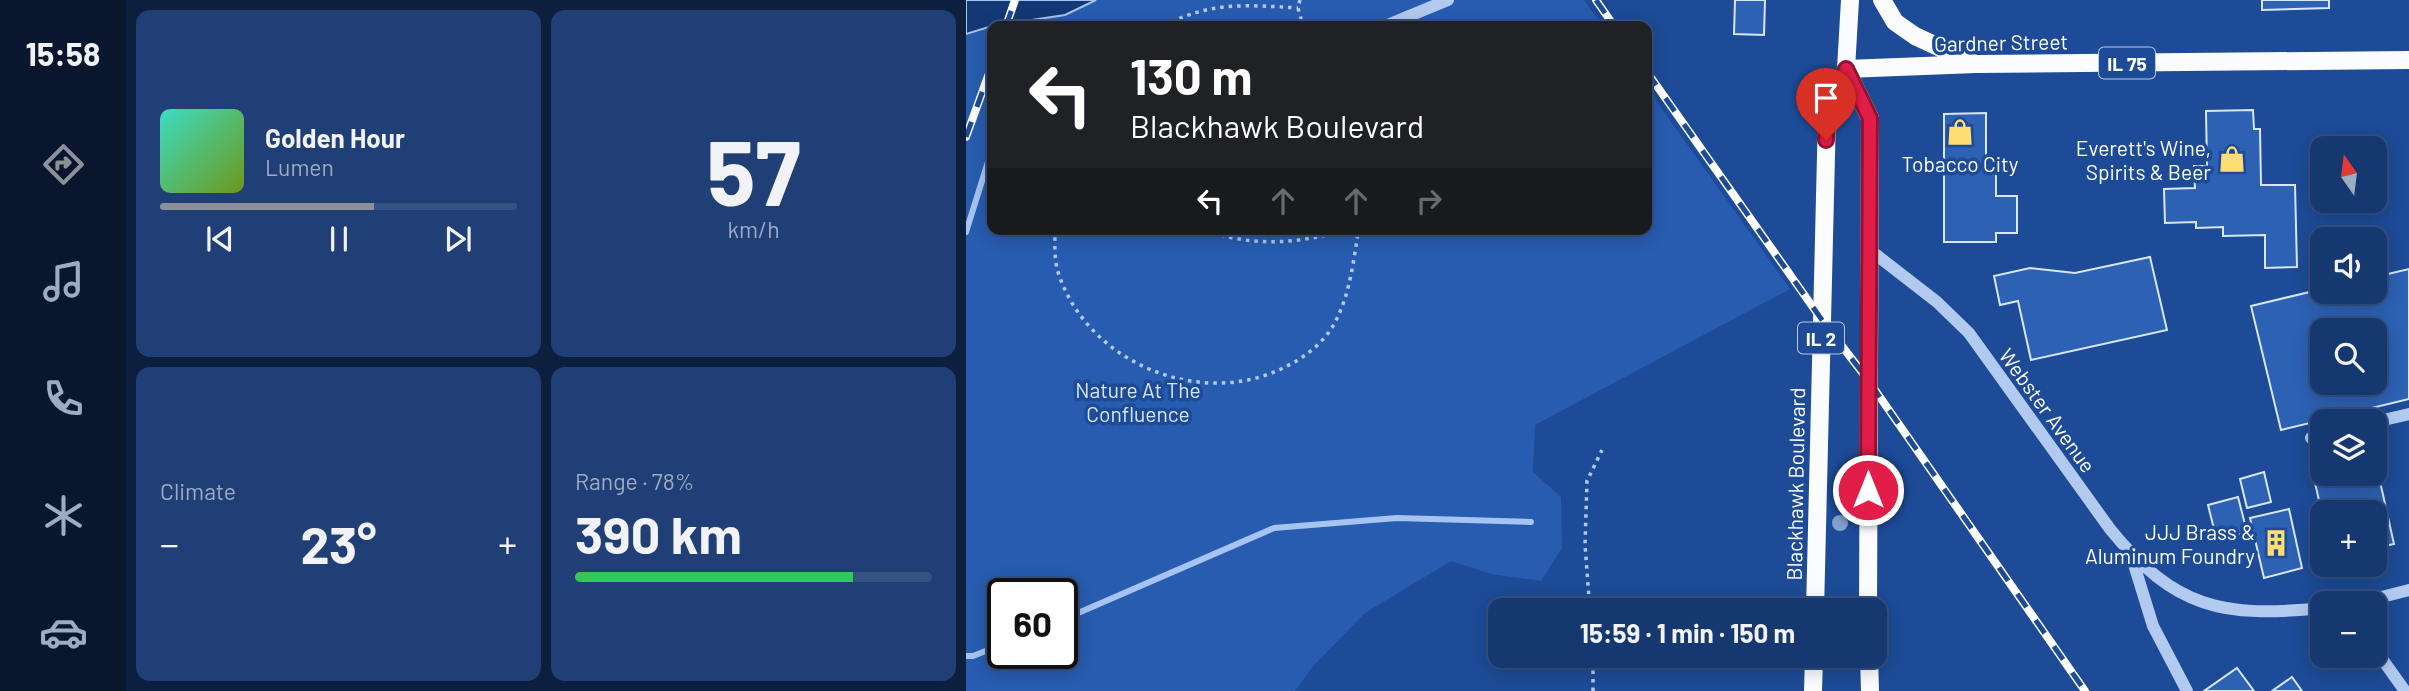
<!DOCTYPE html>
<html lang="en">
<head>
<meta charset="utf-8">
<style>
	body { margin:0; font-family:Barlow,sans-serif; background:#1f3f76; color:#f1f3f6; height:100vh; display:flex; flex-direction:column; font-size:26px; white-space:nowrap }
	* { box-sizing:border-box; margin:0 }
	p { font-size:23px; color:#9eacc3 }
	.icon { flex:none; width:38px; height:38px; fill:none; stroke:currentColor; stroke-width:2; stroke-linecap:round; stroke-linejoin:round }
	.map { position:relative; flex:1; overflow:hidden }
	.side { display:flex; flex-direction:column; gap:10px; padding:10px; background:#0c1f3e; width:840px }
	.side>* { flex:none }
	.hud { position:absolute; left:21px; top:21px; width:665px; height:214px; border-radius:14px; box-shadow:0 4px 18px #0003,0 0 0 2px #355284; background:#202124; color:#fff; overflow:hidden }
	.needle { width:46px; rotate:346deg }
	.tools { position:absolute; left:1344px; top:136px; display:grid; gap:14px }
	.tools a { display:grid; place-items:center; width:77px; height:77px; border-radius:14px; background:#163871; box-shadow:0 4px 18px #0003,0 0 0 2px #355284; font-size:35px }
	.speed { position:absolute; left:21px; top:578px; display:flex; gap:14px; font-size:35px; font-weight:700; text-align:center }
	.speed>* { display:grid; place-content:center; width:91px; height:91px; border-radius:50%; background:#163871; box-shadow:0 4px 18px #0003,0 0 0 2px #355284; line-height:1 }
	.speed .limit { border:4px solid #111; border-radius:10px; background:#fff; color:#111 }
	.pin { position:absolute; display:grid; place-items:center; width:60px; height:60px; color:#fff; margin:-72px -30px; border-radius:50% 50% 50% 0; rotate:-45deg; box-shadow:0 0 7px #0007 }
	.pin .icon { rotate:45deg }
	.me { position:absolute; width:77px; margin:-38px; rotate:0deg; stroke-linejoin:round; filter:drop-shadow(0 0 5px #0008) }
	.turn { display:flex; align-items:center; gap:24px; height:147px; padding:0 28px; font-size:32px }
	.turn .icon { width:91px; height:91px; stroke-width:2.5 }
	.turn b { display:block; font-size:49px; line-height:60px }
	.lanes { display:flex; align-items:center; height:66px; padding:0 28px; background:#0003; justify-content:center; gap:35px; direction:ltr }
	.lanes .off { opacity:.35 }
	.big { font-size:52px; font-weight:700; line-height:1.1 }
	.side .widget { flex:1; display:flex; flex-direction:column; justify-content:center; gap:10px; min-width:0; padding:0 24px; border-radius:14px; background:#1f3f76 }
	.side .dial { align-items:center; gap:0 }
	.dial b { font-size:91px; line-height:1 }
	.song { display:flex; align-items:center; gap:21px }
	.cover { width:84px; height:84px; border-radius:10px; background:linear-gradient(135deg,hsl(170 70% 55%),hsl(80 70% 35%)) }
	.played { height:7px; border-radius:4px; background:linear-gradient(90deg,#8c9099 60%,#355284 60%) }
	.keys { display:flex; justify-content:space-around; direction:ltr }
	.heat { display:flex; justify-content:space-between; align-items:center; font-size:38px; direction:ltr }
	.charge { height:10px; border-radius:5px; background:linear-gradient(90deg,#34c759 78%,#355284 0) }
	.side .tiles { flex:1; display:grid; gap:10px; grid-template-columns:repeat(2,1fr) }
	.trip { position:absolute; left:522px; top:598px; width:399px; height:70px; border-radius:14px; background:#163871; box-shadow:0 4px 18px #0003,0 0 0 2px #355284; font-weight:700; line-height:70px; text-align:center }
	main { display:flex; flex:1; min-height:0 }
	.tab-bar { display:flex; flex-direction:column; width:126px; justify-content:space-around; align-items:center; background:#09162d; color:#9eacc3 }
	.tab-bar .icon { width:49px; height:49px }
	.tab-bar .current { color:#8c9099 }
	.tab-bar b { font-size:32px; color:#f1f3f6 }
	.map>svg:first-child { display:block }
</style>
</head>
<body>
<main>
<nav class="tab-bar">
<b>15:58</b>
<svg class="icon current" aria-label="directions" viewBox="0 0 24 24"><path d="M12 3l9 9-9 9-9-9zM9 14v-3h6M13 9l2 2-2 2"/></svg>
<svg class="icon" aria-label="music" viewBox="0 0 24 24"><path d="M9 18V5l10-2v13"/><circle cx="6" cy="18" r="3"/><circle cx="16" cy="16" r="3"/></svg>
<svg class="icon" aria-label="phone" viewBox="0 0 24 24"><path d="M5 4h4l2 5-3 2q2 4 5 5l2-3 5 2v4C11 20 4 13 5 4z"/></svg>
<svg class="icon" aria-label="climate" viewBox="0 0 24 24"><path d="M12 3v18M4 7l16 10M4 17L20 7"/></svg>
<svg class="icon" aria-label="car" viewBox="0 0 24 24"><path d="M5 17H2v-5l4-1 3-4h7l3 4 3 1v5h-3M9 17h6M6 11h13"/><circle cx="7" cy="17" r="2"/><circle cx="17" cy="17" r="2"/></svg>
</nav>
<section class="side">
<div class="tiles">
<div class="widget">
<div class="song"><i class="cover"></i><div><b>Golden Hour</b><p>Lumen</p></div></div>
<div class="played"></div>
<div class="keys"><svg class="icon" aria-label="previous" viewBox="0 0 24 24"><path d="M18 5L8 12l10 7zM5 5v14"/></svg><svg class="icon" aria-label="pause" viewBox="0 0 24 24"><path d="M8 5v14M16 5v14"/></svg><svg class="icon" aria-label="next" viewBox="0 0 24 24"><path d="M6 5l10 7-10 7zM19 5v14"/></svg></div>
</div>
<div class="widget dial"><b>57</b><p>km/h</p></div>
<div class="widget"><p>Climate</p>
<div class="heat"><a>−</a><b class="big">23°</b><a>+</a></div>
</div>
<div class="widget"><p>Range · 78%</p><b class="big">390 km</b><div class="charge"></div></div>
</div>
</section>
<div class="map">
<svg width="1443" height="691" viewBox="0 0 1443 691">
	<rect width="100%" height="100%" fill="#1d4b97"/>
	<path fill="#275cb0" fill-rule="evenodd" d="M130 0H618L637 26H31L99 15Z
		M26 27V229H681V88L824 289 569 425 567 472 595 497 596 548 575 581 525 574 485 561 399 613 348 665 329 691H0V34ZM37 593H96V653H37Z"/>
	<path fill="#143875" stroke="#a5c4f1" stroke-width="2" d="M0 0H130L99 15 26 26 0 34Z"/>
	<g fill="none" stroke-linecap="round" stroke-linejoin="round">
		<path stroke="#a5c4f1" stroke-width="6" d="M0 232 26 149
			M96 620 308 528 431 518 565 522
			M0 656H7L37 644"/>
	</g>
	<path fill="#2d61b4" stroke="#d8e6fb" stroke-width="2" fill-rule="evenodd" d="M769 0H799L798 35 768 34Z
		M1296 0H1363V8L1296 10Z
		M1287 110 1288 129H1294L1295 185H1329L1331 267 1299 268V235L1257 236V227L1230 228V222L1199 223 1198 189 1229 188 1228 166H1241L1240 111Z
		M1020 113V159H1030V196H1051V233H1030V242H978V114Z
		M1184 257 1201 330 1065 360 1052 301 1034 305 1028 276 1064 268 1109 273Z
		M1443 269V399L1315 430 1285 306 1356 289V292H1409V277ZM1356 331H1409V383H1356Z
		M1411 468 1428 544 1409 548V513H1369L1368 507 1355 509 1349 483 1386 474H1409Z
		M1298 472 1305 502 1281 508 1274 479Z
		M1272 497 1281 532 1251 541 1242 505Z
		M1323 509 1336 568 1298 578 1284 518Z
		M1271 668 1288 691H1238Z
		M1326 677 1336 691H1306Z"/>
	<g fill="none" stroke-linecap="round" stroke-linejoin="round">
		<path stroke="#b2caef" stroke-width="3.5" stroke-dasharray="3.5 5" stroke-linecap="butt" d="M334 0 332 8 337 26
			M198 26C244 1 282 5 332 8
			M89 229C89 243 88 259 92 272 121 363 235 410 319 367 338 358 356 344 367 326 383 298 387 265 392 233L389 229
			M239 229C283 248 336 244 381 229
			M624 611 619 545 621 481 636 450
			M627 691V656"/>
		<path stroke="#b2caef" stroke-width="12" d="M419 26 482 0
			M904 250 971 302 1003 333 1144 529C1209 609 1257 618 1356 608
			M1409 422 1443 414
			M1345 438 1356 436
			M1166 558 1187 626 1221 691
			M1388 604 1443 590
			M1409 649 1439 691"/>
		<path stroke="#fafcff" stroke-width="18" d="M916 0 929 22 949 36 1007 63
			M880 69 1010 64 1443 60
			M880 69 904 118 902 611
			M849 611 861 114 880 69 884 0
			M903 656 904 691
			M847 691 848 656"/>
		<defs>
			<path id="rail" d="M630 0 648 26
				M40 26 49 0
				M681 72 856 320 902 380 1119 691
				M0 137 26 65"/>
		</defs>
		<use href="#rail" stroke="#fff" stroke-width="8"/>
		<use href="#rail" stroke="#1d4b97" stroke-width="5" stroke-dasharray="16" stroke-linecap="butt"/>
	</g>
	<circle fill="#84a0ce" cx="874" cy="523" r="8"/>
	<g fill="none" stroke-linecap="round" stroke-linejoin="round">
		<defs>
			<path id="route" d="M860 140 861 114 880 69 904 118 902 490"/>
		</defs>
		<use href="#route" stroke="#92132f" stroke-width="18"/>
		<use href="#route" stroke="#e11d48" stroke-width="12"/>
	</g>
	<defs>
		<symbol id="shop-bare" viewBox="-9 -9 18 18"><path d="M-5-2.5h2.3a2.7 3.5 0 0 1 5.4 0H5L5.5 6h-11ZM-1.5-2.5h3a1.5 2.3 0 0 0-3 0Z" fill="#fede71" stroke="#1d4b97" stroke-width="2.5" paint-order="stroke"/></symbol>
		<symbol id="building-bare" viewBox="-9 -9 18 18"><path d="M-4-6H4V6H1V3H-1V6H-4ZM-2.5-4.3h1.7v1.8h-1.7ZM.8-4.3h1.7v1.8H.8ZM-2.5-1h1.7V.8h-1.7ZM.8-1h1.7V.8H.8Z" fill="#fede71" stroke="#1d4b97" stroke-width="2.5" paint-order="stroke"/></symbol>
	</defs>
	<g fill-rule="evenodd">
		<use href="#shop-bare" x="975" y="113" width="38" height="38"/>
		<use href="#shop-bare" x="1247" y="140" width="38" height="38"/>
		<use href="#building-bare" x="1291" y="524" width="38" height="38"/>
	</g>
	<g text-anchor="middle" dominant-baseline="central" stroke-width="7" stroke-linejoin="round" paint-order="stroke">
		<g fill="#1d4b97" stroke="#bbc9e0" stroke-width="2">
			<rect x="1133" y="47.5" width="56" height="31" rx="5"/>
			<rect x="832" y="322.5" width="46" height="31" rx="5"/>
		</g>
		<g font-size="19" font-weight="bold" fill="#fff">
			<text x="1161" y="63">IL 75</text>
			<text x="855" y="338">IL 2</text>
		</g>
		<g font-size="21" fill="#fff" stroke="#1d4b97">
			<text transform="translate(1035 42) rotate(-1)">Gardner Street</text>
			<text transform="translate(1082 410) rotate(54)">Webster Avenue</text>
			<text transform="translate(829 484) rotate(-89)">Blackhawk Boulevard</text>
		</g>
		<g font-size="21" fill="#fff" stroke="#1d4b97" text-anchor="end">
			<text x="1245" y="147">Everett's Wine,<tspan x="1245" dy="24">Spirits &amp; Beer</tspan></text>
			<text x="994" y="163" text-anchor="middle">Tobacco City</text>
			<text x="1289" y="531">JJJ Brass &amp;<tspan x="1289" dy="24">Aluminum Foundry</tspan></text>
		</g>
		<g font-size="21" fill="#d8e6fb" stroke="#1d4b97">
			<text x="172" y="389">Nature At The<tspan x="172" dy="24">Confluence</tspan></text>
		</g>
	</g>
</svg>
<div class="tools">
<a><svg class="needle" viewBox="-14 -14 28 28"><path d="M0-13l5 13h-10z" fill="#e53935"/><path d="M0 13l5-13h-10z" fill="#9eacc3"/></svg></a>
<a><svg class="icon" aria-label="sound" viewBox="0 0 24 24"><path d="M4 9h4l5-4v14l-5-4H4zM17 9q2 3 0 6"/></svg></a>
<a><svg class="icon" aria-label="search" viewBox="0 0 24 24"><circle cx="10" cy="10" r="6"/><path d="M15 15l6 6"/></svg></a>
<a><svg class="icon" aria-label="layers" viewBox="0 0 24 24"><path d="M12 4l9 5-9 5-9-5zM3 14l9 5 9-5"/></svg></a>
<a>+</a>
<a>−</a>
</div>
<div class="speed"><div class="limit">60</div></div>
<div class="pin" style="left:860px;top:140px;background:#d93025"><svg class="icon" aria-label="arrive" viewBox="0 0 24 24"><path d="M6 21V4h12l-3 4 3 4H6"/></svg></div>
<svg class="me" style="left:902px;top:490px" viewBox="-20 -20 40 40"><circle r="17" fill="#e11d48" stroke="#fff" stroke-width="3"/><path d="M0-11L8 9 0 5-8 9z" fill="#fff"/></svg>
<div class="trip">15:59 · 1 min · 150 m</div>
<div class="hud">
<div class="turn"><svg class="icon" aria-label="left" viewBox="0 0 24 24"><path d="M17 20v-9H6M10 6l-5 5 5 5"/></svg><div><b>130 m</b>Blackhawk Boulevard</div></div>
<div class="lanes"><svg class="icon" aria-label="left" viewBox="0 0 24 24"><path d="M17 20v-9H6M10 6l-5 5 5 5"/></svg><svg class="icon off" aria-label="ahead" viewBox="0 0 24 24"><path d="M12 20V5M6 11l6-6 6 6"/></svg><svg class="icon off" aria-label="ahead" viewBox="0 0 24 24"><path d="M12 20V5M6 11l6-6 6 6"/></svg><svg class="icon off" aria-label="right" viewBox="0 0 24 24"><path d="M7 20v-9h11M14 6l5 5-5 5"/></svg></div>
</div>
</div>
</main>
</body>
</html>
